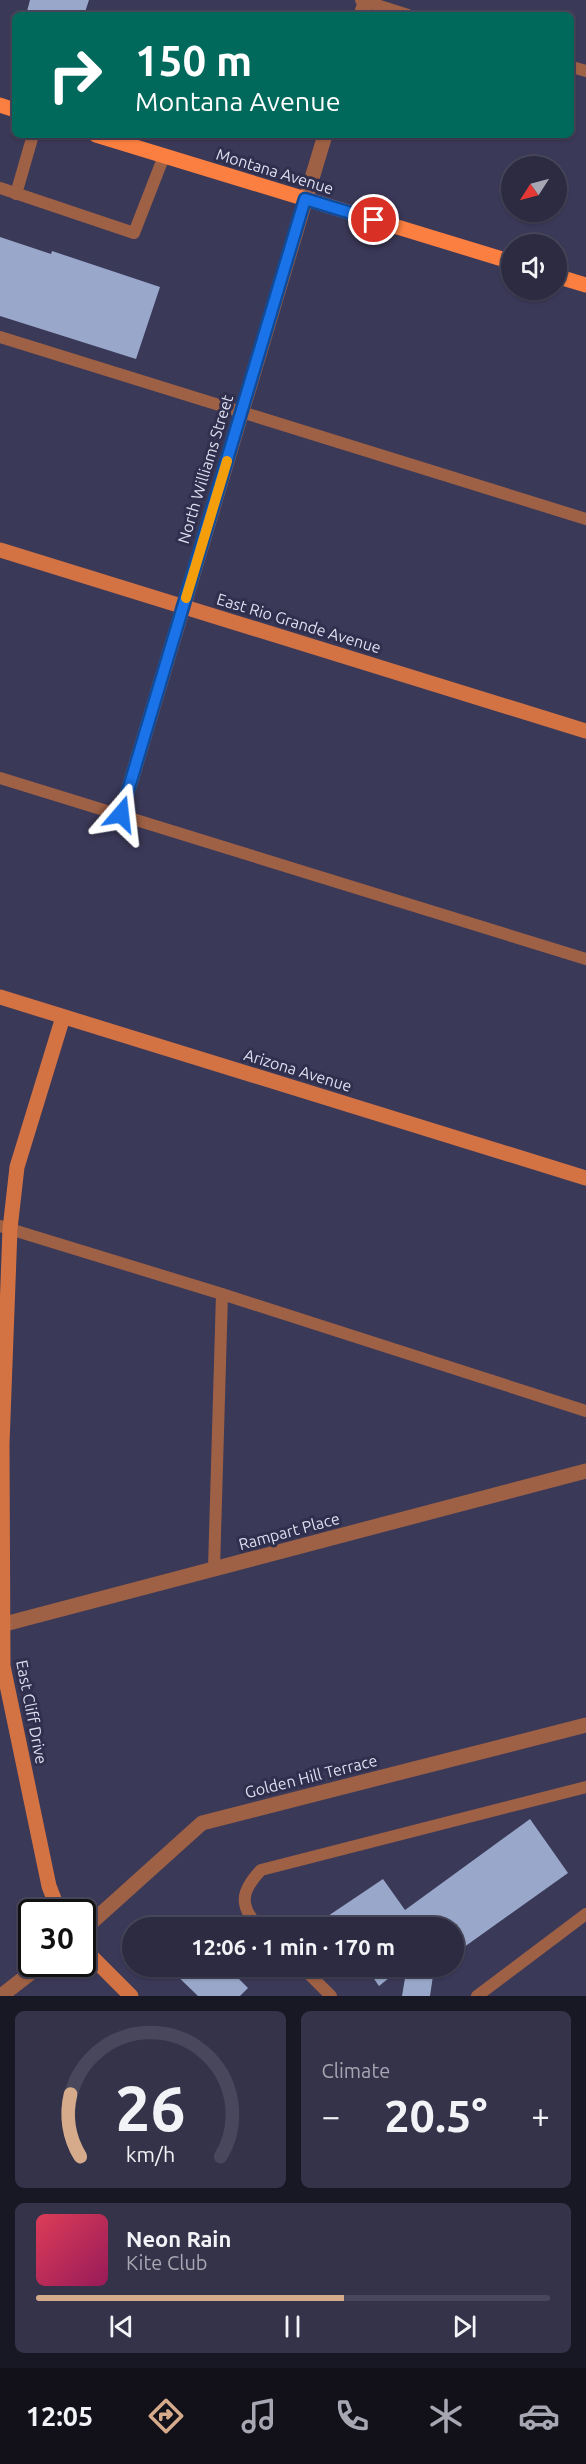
<!DOCTYPE html>
<html lang="en">
<head>
<meta charset="utf-8">
<style>
	body { margin:0; font-family:Ubuntu,sans-serif; background:#343349; color:#f1f3f6; height:100vh; display:flex; flex-direction:column; font-size:22px; white-space:nowrap }
	* { box-sizing:border-box; margin:0 }
	p { font-size:20px; color:#a6a7b2 }
	.icon { flex:none; width:33px; height:33px; fill:none; stroke:currentColor; stroke-width:2; stroke-linecap:round; stroke-linejoin:round }
	.map { position:relative; height:1996px; overflow:hidden }
	.sheet { display:flex; flex-direction:column; gap:15px; padding:15px; background:#181824; flex:1 }
	.sheet>* { flex:none }
	.hud { position:absolute; left:12px; top:12px; width:562px; height:126px; border-radius:9px; box-shadow:0 2px 4px #0004,0 0 0 2px #48475b; background:#00695c; color:#fff; overflow:hidden }
	.needle { width:39px; rotate:234deg }
	.buttons { position:absolute; left:501px; top:156px; display:grid; gap:12px }
	.buttons a { display:grid; place-items:center; width:66px; height:66px; border-radius:50%; background:#2c2b42; box-shadow:0 2px 4px #0004,0 0 0 2px #48475b; font-size:30px }
	.speed { position:absolute; left:18px; top:1899px; display:flex; gap:12px; font-size:30px; font-weight:700; text-align:center }
	.speed>* { display:grid; place-content:center; width:78px; height:78px; border-radius:50%; background:#2c2b42; box-shadow:0 2px 4px #0004,0 0 0 2px #48475b; line-height:1 }
	.speed .limit { border:3px solid #111; border-radius:9px; background:#fff; color:#111 }
	.pin { position:absolute; display:grid; place-items:center; width:51px; height:51px; color:#fff; margin:-26px; border:3px solid #fff; border-radius:50%; box-shadow:0 2px 6px #0007 }
	.me { position:absolute; width:66px; margin:-33px; rotate:17deg; stroke-linejoin:round; filter:drop-shadow(0 0 4px #0008) }
	.turn { display:flex; align-items:center; gap:21px; height:126px; padding:0 24px; font-size:27px }
	.turn .icon { width:78px; height:78px; stroke-width:2.5 }
	.turn b { display:block; font-size:42px; line-height:51px }
	.big { font-size:45px; font-weight:600; line-height:1.1 }
	.sheet .widget { flex:1; display:flex; flex-direction:column; justify-content:center; gap:9px; min-width:0; padding:0 21px; border-radius:9px; background:#343349 }
	.sheet .dial { align-items:center; gap:0 }
	.dial svg { height:156px; overflow:visible; fill:none; stroke:#48475b; stroke-width:7; stroke-linecap:round; text-anchor:middle }
	.dial text { fill:#f1f3f6; stroke:none }
	.song { display:flex; align-items:center; gap:18px }
	.cover { width:72px; height:72px; border-radius:9px; background:linear-gradient(135deg,hsl(350 70% 55%),hsl(330 70% 35%)) }
	.played { height:6px; border-radius:3px; background:linear-gradient(90deg,#d6ab8b 60%,#48475b 60%) }
	.keys { display:flex; justify-content:space-around; direction:ltr }
	.heat { display:flex; justify-content:space-between; align-items:center; font-size:33px; direction:ltr }
	.sheet .tiles { flex:1; display:grid; gap:15px; grid-template-columns:1fr 1fr }
	.widget:last-child { grid-column:span 2 }
	.trip { position:absolute; left:122px; top:1917px; width:342px; height:60px; border-radius:30px; background:#2c2b42; box-shadow:0 2px 4px #0004,0 0 0 2px #48475b; font-weight:600; line-height:60px; text-align:center }
	.tab-bar { display:flex; height:96px; justify-content:space-around; align-items:center; background:#12111a; color:#a6a7b2 }
	.tab-bar .icon { width:42px; height:42px }
	.tab-bar .current { color:#d6ab8b }
	.tab-bar b { font-size:27px; color:#f1f3f6 }
	.map>svg:first-child { display:block }
</style>
</head>
<body>
<div class="map">
<svg width="586" height="1996" viewBox="0 0 586 1996">
	<rect width="100%" height="100%" fill="#3b3958"/>
	<path fill="#99a8ca" d="M30 0H89L84 15H26Z
		M0 237 51 254 52 251 160 287 136 359 0 316Z
		M530 1819 568 1873 453 1955V1928H337L328 1916 383 1879 405 1910Z
		M172 1966H226L248 1988 240 1996H198L170 1969Z
		M365 1966H404L379 1986Z
		M407 1966H437L434 1969 430 1996H402Z"/>
	<g fill="none" stroke-linecap="round" stroke-linejoin="round">
		<path stroke="#9f6145" stroke-width="12" d="M361 0 408 15
			M572 67 586 71
			M0 188 134 233 164 156
			M16 194 33 135
			M0 337 586 519
			M0 778 586 959
			M0 1226 222 1294 586 1411
			M214 1569 222 1294
			M260 1928C238 1906 241 1891 261 1870L586 1787
			M301 1966 331 1996
			M477 1996 586 1914"/>
		<path stroke="#9f6145" stroke-width="15" d="M361 15 366 0
			M121 814 325 135
			M1 1625 586 1471
			M82 1931 202 1823 586 1725
			M1 1996 42 1964"/>
		<path stroke="#d37344" stroke-width="15" d="M0 550 586 731
			M0 997 586 1178
			M59 1912 49 1886 3 1666 2 1444 10 1229 17 1167 63 1017
			M82 1947 131 1996"/>
		<path stroke="#fb7f40" stroke-width="15" d="M0 105 15 110
			M96 135 512 262
			M556 276 586 285"/>
	</g>
	<g fill="none" stroke-linecap="round" stroke-linejoin="round">
		<defs>
			<path id="route" d="M121 814 305 199 374 220"/>
		</defs>
		<use href="#route" stroke="#114b97" stroke-width="15"/>
		<use href="#route" stroke="#1a73e8" stroke-width="10"/>
		<path stroke="#f59e0b" stroke-width="10" d="M186 598 227 461"/>
	</g>
	<g text-anchor="middle" dominant-baseline="central" stroke-width="6" stroke-linejoin="round" paint-order="stroke">
		<g font-size="16" fill="#dfdff2" stroke="#302f4d">
			<text transform="translate(275 171) rotate(17)">Montana Avenue</text>
			<text transform="translate(205 469) rotate(-73)">North Williams Street</text>
			<text transform="translate(299 623) rotate(17)">East Rio Grande Avenue</text>
			<text transform="translate(298 1070) rotate(17)">Arizona Avenue</text>
			<text transform="translate(289 1531) rotate(-15)">Rampart Place</text>
			<text transform="translate(32 1712) rotate(79)">East Cliff Drive</text>
			<text transform="translate(311 1776) rotate(-14)">Golden Hill Terrace</text>
		</g>
	</g>
</svg>
<div class="buttons">
<a><svg class="needle" viewBox="-14 -14 28 28"><path d="M0-13l5 13h-10z" fill="#e53935"/><path d="M0 13l5-13h-10z" fill="#a6a7b2"/></svg></a>
<a><svg class="icon" aria-label="sound" viewBox="0 0 24 24"><path d="M4 9h4l5-4v14l-5-4H4zM17 9q2 3 0 6"/></svg></a>
</div>
<div class="speed"><div class="limit">30</div></div>
<div class="pin" style="left:374px;top:220px;background:#d93025"><svg class="icon" aria-label="arrive" viewBox="0 0 24 24"><path d="M6 21V4h12l-3 4 3 4H6"/></svg></div>
<svg class="me" style="left:121px;top:814px" viewBox="-20 -20 40 40"><path d="M0-17L14 15 0 8-14 15z" fill="#1a73e8" stroke="#fff" stroke-width="4"/></svg>
<div class="trip">12:06 · 1 min · 170 m</div>
<div class="hud">
<div class="turn"><svg class="icon" aria-label="right" viewBox="0 0 24 24"><path d="M7 20v-9h11M14 6l5 5-5 5"/></svg><div><b>150 m</b>Montana Avenue</div></div>
</div>
</div>
<section class="sheet">
<div class="tiles">
<div class="widget dial"><svg viewBox="0 0 100 80">
<path d="M14 69A42 42 0 1 1 86 69"/>
<path d="M14 69A42 42 0 0 1 9 37" stroke="#d6ab8b"/>
<text x="50" y="56" font-size="32" font-weight="700">26</text>
<text x="50" y="72" font-size="11">km/h</text>
</svg></div>
<div class="widget"><p>Climate</p>
<div class="heat"><a>−</a><b class="big">20.5°</b><a>+</a></div>
</div>
<div class="widget">
<div class="song"><i class="cover"></i><div><b>Neon Rain</b><p>Kite Club</p></div></div>
<div class="played"></div>
<div class="keys"><svg class="icon" aria-label="previous" viewBox="0 0 24 24"><path d="M18 5L8 12l10 7zM5 5v14"/></svg><svg class="icon" aria-label="pause" viewBox="0 0 24 24"><path d="M8 5v14M16 5v14"/></svg><svg class="icon" aria-label="next" viewBox="0 0 24 24"><path d="M6 5l10 7-10 7zM19 5v14"/></svg></div>
</div>
</div>
</section>
<nav class="tab-bar">
<b>12:05</b>
<svg class="icon current" aria-label="directions" viewBox="0 0 24 24"><path d="M12 3l9 9-9 9-9-9zM9 14v-3h6M13 9l2 2-2 2"/></svg>
<svg class="icon" aria-label="music" viewBox="0 0 24 24"><path d="M9 18V5l10-2v13"/><circle cx="6" cy="18" r="3"/><circle cx="16" cy="16" r="3"/></svg>
<svg class="icon" aria-label="phone" viewBox="0 0 24 24"><path d="M5 4h4l2 5-3 2q2 4 5 5l2-3 5 2v4C11 20 4 13 5 4z"/></svg>
<svg class="icon" aria-label="climate" viewBox="0 0 24 24"><path d="M12 3v18M4 7l16 10M4 17L20 7"/></svg>
<svg class="icon" aria-label="car" viewBox="0 0 24 24"><path d="M5 17H2v-5l4-1 3-4h7l3 4 3 1v5h-3M9 17h6M6 11h13"/><circle cx="7" cy="17" r="2"/><circle cx="17" cy="17" r="2"/></svg>
</nav>
</body>
</html>
